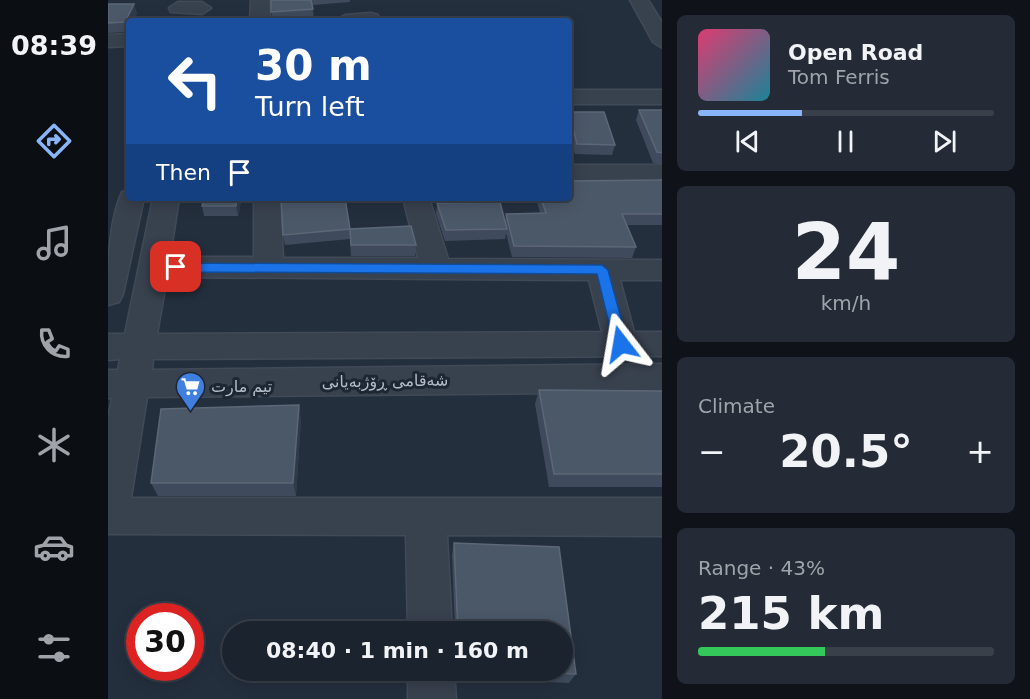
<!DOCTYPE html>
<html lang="en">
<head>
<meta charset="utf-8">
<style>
	body { margin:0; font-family:"DejaVu Sans","Noto Naskh Arabic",sans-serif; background:#242b36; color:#f1f3f6; height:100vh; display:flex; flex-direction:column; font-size:22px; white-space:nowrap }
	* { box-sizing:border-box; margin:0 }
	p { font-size:20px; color:#a0a4aa }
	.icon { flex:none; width:33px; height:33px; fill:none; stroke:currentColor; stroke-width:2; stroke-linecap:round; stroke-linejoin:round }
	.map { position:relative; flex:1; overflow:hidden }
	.panel { display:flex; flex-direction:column; gap:15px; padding:15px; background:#0f1319; width:368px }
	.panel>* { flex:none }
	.hud { position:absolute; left:18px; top:18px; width:446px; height:183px; border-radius:6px; box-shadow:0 3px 15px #0003,0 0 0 2px #39404a; background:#1a4fa0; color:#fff; overflow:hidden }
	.speed { position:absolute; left:18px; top:603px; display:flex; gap:12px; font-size:30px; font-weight:700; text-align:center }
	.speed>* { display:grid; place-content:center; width:78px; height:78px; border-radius:50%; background:#1b232e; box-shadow:0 3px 15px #0003,0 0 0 2px #39404a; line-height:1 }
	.speed .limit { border:9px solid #d22; background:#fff; color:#111 }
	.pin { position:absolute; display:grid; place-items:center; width:51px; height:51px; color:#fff; margin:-26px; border-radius:12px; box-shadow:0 3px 9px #0006 }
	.me { position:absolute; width:66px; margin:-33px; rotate:346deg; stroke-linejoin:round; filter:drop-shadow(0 0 4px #0008) }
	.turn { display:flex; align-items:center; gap:21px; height:126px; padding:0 30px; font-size:27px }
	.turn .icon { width:78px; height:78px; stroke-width:2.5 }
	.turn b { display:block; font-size:42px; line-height:51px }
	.then { display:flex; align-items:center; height:57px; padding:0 30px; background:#0003; gap:12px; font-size:22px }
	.big { font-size:45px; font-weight:800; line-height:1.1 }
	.panel .tile { flex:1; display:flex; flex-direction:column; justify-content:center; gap:9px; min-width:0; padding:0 21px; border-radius:9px; background:#242b36 }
	.panel .dial { align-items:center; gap:0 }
	.dial b { font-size:78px; line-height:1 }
	.song { display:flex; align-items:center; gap:18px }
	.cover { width:72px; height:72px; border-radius:9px; background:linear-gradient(135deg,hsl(340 70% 55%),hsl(190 70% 35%)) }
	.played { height:6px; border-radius:3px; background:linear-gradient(90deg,#8ab4f8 35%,#39404a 35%) }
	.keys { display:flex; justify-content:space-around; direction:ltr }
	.heat { display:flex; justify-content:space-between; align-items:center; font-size:33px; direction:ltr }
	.charge { height:9px; border-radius:4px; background:linear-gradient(90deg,#34c759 43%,#39404a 0) }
	.trip { position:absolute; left:114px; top:621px; width:351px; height:60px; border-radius:30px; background:#1b232e; box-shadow:0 3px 15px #0003,0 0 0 2px #39404a; font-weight:800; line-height:60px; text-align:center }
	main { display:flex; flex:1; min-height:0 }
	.tab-bar { display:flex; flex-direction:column; width:108px; justify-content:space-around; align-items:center; background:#0b0e12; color:#a0a4aa }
	.tab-bar .icon { width:42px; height:42px }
	.tab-bar .on { color:#8ab4f8 }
	.tab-bar b { font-size:27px; color:#f1f3f6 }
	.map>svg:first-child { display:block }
</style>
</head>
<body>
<main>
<nav class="tab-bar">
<b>08:39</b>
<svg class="icon on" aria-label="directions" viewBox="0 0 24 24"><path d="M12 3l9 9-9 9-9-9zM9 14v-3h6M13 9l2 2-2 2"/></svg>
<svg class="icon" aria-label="music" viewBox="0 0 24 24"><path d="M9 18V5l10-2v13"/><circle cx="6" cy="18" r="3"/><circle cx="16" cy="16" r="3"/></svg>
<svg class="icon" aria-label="phone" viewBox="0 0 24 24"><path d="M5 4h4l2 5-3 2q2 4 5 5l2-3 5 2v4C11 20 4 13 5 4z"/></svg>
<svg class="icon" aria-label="climate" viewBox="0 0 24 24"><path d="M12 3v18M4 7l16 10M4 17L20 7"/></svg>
<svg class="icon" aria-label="car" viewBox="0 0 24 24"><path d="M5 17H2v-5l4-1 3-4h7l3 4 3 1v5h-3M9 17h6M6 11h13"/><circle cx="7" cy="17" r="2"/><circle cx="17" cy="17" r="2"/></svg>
<svg class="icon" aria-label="filters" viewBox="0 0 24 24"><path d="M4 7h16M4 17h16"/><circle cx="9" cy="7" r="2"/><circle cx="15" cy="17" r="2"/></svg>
</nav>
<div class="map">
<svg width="555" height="699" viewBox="0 0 555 699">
	<rect width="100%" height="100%" fill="#242f3e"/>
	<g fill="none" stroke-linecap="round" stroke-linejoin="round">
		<defs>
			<path id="minor" d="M143 0H161L162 21H142Z
				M522 0H540L555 24V48L545 42Z
				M70 2H94L103 8 94 14 63 12 61 8Z
				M263 13 270 15 271 21H227L237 15Z
				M21 34V46L0 47V35Z
				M460 90H555V104H460Z
				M460 165H555V181H460Z
				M21 190V198H36L15 294 11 302 0 305C0 270 0 223 14 192Z
				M45 198H71L62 257H146V198H172L175 258H310L295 198H321L340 259 555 260V280H512L526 332H555V356L45 359 44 370 555 364V392L39 397 23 498H555V536L339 535 344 632H300L298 535 0 534V418L4 398H0V370H10L12 359 0 360V334H17ZM59 277 481 280 494 332 49 334Z
				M300 670H346L348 699H300Z"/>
		</defs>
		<use href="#minor" stroke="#414a57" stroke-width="3"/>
		<use href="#minor" fill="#38414e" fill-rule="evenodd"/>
	</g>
	<path fill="#3f4b5c" d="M163 0H242V2L204 5 206 18 164 21Z
		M0 4 29 13 20 32 0 33Z
		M531 110H555V165L545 163 528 120Z
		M461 112 507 145 504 155 467 154 460 130Z
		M555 179V225H519L528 247 524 258 404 257 398 233 397 239 337 241 328 214 329 203 397 221 398 214 432 213 428 198H460Z
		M134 198 130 216H96L94 206Z
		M242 229 308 245 307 256H243L242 239 177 245 175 235Z
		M431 390 555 391V487H441L427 404Z
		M193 419 188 496H50L43 483Z
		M346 543 451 547 468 674 461 683 349 678 348 670H454V632H347L344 555Z"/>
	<path fill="#2f3b4b" d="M26 4 29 13 25 21H21V29L20 32 17 22Z
		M129 198H134L130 216 128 206Z
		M191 405 193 419 188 496 185 483Z"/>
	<path fill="#4b5868" stroke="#5c6777" stroke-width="1.5" d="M163 0H203L205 9 163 12Z
		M0 4H26L17 22 0 23Z
		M531 110H555V153L549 152Z
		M461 112H496L507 145 469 144Z
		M555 180V214H514L528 247 406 246 398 214 438 213 433 198H460V181Z
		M96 198H129L128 206H94Z
		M173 198H237L242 229 175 235Z
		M392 202 399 229 338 230 329 203Z
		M303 226 308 245H243L242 229Z
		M431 390 555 391V474H446Z
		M191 405 185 483H43L53 409Z
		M346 543 451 547 468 674 374 670H454V632H350Z"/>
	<path fill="#1a73e8" stroke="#114b97" stroke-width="1.5" d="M68 263 494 265 500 270 520 344 513 349 506 344 489 274 68 272 62 267Z"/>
	<defs>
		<symbol id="supermarket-pin" viewBox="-11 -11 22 30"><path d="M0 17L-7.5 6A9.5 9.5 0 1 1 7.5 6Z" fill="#3f7fe0" stroke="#1d2633"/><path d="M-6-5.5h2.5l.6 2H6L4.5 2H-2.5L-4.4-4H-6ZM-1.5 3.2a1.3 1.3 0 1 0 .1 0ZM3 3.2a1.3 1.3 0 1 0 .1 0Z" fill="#fff"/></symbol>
	</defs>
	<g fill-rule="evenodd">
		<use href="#supermarket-pin" x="66" y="370" width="33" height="45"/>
	</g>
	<g text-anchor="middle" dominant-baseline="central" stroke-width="6" stroke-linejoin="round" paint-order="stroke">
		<g font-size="16" fill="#b4bcc9" stroke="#1d2633">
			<text transform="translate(277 381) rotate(-1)">شەقامی ڕۆژبەیانی</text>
		</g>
		<g font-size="16" fill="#b4bcc9" stroke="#1d2633" text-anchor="start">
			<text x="103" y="386">تیم مارت</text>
		</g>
	</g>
</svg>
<div class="speed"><div class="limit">30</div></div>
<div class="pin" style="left:68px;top:267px;background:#d93025"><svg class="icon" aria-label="arrive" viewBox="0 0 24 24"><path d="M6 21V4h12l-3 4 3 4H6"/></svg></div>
<svg class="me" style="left:513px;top:344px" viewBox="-20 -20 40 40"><path d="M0-17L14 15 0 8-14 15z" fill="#1a73e8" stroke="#fff" stroke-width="4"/></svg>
<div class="trip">08:40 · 1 min · 160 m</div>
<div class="hud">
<div class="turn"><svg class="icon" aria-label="left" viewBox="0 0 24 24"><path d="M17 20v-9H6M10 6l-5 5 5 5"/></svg><div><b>30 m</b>Turn left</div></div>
<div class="then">Then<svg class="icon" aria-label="arrive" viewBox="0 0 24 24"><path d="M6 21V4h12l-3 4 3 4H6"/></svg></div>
</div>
</div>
<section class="panel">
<div class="tile">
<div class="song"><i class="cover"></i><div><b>Open Road</b><p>Tom Ferris</p></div></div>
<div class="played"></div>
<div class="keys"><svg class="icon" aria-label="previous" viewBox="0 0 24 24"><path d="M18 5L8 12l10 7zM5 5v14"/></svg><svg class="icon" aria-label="pause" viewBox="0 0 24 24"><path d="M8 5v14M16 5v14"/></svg><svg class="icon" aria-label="next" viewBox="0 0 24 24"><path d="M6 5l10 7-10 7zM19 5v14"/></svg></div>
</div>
<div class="tile dial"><b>24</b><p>km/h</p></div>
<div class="tile"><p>Climate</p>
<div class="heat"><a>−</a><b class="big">20.5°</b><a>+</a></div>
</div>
<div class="tile"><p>Range · 43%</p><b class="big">215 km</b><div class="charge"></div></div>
</section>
</main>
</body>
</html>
